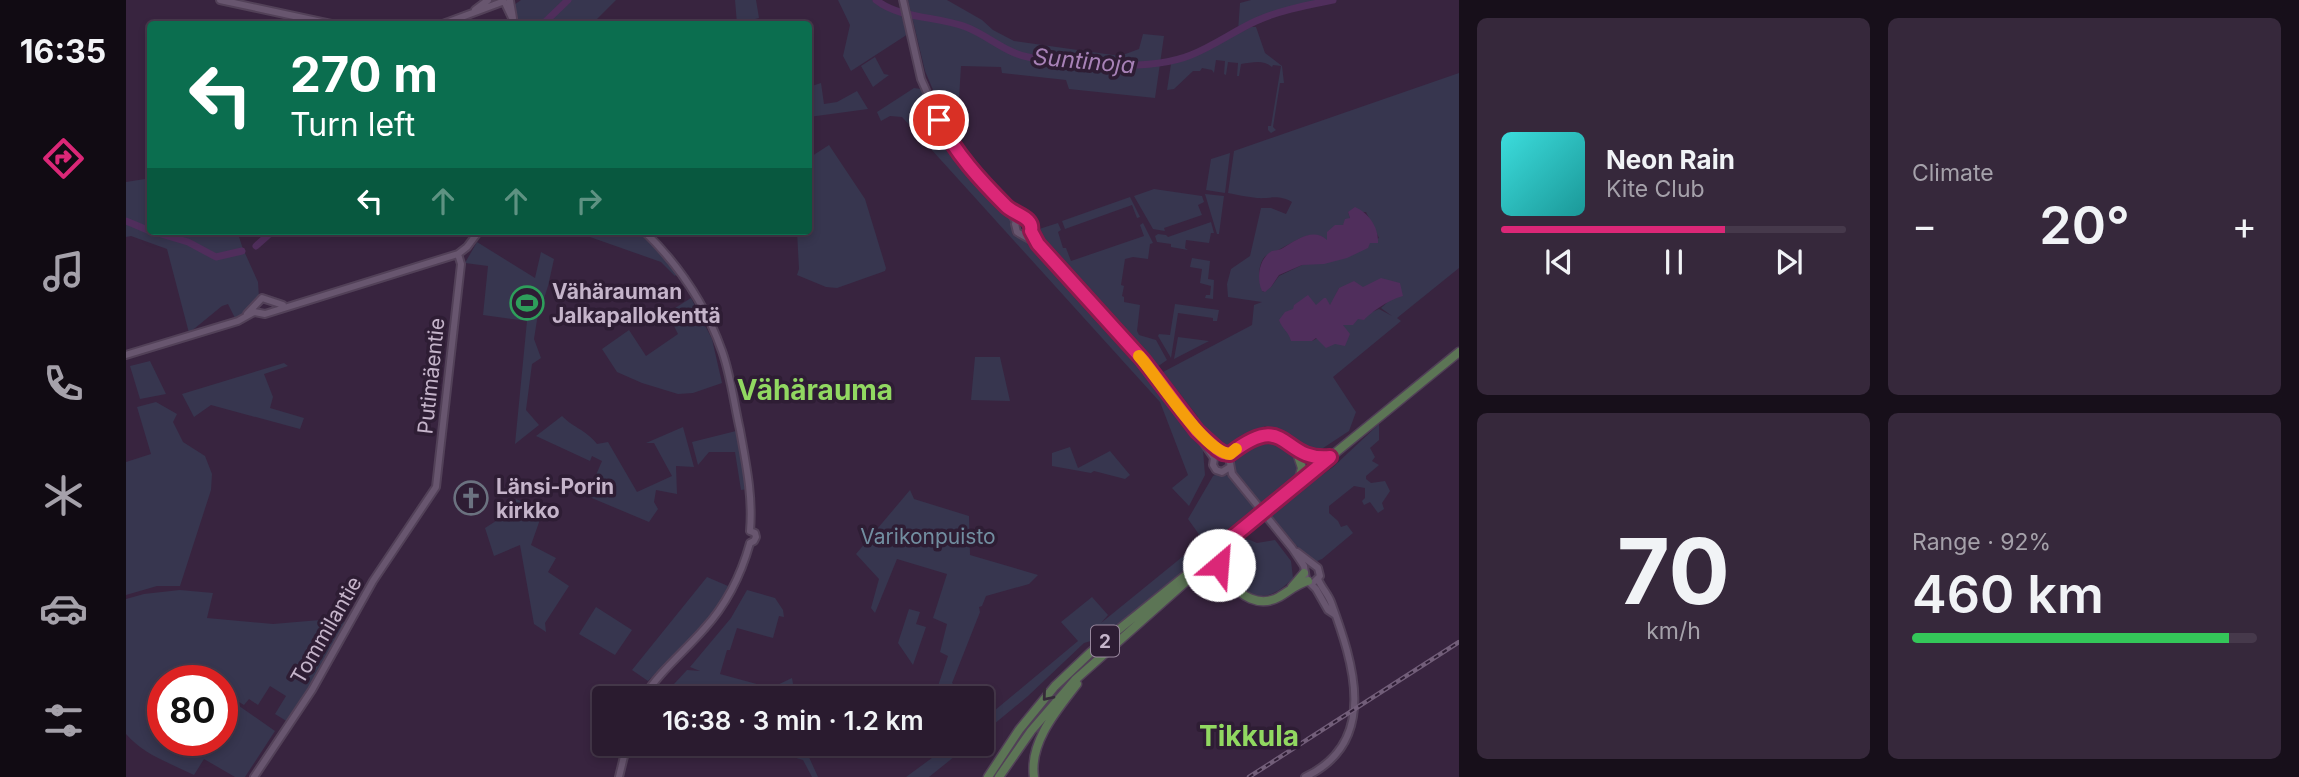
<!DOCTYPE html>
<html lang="en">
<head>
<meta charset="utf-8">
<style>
	body { margin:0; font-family:Inter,sans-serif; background:#36283b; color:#f1f3f6; height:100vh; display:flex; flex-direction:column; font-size:26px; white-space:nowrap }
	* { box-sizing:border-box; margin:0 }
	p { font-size:23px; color:#a5a1aa }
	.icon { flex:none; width:38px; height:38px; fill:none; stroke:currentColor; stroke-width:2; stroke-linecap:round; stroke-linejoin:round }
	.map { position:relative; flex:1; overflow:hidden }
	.drawer { display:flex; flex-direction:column; gap:18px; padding:18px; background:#170f1a; width:840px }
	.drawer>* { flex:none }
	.guide { position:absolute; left:21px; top:21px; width:665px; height:214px; border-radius:7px; box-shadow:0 4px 10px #0003,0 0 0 2px #46394b; background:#0b6e4f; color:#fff; overflow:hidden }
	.speed { position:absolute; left:21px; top:665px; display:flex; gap:14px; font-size:35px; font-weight:700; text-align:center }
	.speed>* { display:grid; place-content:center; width:91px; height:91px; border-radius:50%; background:#2a1b2f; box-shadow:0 4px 10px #0003,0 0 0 2px #46394b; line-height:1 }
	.speed .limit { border:10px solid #d22; background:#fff; color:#111 }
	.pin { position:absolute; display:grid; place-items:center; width:60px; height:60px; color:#fff; margin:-30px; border:4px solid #fff; border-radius:50%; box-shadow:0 2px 7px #0007 }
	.me { position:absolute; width:77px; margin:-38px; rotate:27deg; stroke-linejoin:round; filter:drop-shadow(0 0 5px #0008) }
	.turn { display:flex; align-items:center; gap:24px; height:147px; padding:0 28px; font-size:32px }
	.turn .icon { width:91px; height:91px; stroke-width:2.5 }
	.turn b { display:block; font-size:49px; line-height:60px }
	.lanes { display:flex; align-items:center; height:66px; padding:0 28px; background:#0003; justify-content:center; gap:35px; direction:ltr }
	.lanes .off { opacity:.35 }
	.big { font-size:52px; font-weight:600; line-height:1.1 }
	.drawer .widget { flex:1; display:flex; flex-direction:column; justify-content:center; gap:10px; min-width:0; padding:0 24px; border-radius:10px; background:#36283b }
	.drawer .dial { align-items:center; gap:0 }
	.dial b { font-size:91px; line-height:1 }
	.song { display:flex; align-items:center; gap:21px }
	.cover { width:84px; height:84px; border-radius:10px; background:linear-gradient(135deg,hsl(180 70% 55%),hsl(180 70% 35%)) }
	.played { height:7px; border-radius:4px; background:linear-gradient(90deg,#db2777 65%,#46394b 65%) }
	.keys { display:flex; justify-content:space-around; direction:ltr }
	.heat { display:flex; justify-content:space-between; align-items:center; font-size:38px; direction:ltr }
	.charge { height:10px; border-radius:5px; background:linear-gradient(90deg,#34c759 92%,#46394b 0) }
	.drawer .tiles { flex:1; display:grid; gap:18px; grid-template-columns:repeat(2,1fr) }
	.trip { position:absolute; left:466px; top:686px; width:402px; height:70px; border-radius:7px; background:#2a1b2f; box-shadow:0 4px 10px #0003,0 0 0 2px #46394b; font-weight:600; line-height:70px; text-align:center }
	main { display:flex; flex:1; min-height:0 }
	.tabs { display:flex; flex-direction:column; width:126px; justify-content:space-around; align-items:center; background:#110b13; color:#a5a1aa }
	.tabs .icon { width:49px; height:49px }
	.tabs .active { color:#db2777 }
	.tabs b { font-size:32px; color:#f1f3f6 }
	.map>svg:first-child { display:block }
</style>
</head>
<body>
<main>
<nav class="tabs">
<b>16:35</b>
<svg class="icon active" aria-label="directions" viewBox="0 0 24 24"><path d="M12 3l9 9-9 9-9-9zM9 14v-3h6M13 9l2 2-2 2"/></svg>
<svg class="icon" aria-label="music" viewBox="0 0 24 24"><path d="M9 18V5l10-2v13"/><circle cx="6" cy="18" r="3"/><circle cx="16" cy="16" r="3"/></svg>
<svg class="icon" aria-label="phone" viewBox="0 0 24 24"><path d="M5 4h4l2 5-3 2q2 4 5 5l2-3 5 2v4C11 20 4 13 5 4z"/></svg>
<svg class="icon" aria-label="climate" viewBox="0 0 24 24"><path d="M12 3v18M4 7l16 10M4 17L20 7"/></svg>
<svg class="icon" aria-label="car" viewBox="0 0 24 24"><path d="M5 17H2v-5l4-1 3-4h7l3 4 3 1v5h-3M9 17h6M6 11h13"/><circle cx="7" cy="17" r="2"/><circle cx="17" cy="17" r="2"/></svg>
<svg class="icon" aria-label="filters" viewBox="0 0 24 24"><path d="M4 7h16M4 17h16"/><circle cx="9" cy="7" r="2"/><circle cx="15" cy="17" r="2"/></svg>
</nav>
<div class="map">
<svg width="1333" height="777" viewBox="0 0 1333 777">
	<rect width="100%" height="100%" fill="#38243f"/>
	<path fill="#37364f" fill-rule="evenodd" d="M395 0H490L466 24H393L388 14V5Z
		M609 0H630L633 18 611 24Z
		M712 0H746L753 6 775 15 782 34 725 71 717 56 724 25Z
		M782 0H821L856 20 867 30 888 41 994 56 1013 49 1017 34 1038 36 1029 98 943 89 940 80 876 73 875 67 835 66 832 115 819 118 799 71Z
		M1125 0H1207C1174 6 1142 15 1112 31L1114 3Z
		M1125 27H1130L1139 53 1156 66 1158 83H1154L1147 127 1150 130 1145 133 1142 130V126H1145L1155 66 1147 65 1146 67C1136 59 1126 63 1115 64L1113 76H1111L1112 63 1102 62 1100 75 1098 74 1099 61 1090 60 1088 73 1086 70 1076 68 1074 71H1067L1048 89 1041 90 1045 64 1065 58Z
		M749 57 758 74 763 75 747 87 735 66Z
		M1333 73V268L1271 318 1275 321 1207 377 1230 412 1223 431 1188 454 1174 444 1139 426 1097 451 1068 422 1072 417 1037 372 1126 325 1128 305 1136 302 1102 297 1101 284 1105 269 1124 256 1135 208H1145L1160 214 1166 202C1151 194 1145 199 1131 198 1122 197 1112 195 1102 193L1108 151ZM1222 212H1240L1253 238 1176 265 1153 276 1145 287 1137 292C1133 282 1131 269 1137 259 1143 251 1149 253 1156 248 1169 241 1190 227 1201 241L1224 218ZM1237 287 1265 299 1255 308 1266 316 1253 309 1217 325 1186 341H1166L1164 334 1206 304 1213 288Z
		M695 83 698 104 711 102 731 91 742 109 683 117V87Z
		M788 88 795 89 840 162 888 218 886 234 914 246 1030 376 1077 450 1079 475 1063 506 1046 488 1062 475 1034 402 776 117 764 116 755 121 751 112Z
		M703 145 739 199 760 268 759 271 711 288 700 287 671 275 673 269 671 231H682L683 158Z
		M1104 153 1099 193 1080 190 1085 159Z
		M19 179 24 198V231H111L117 249 111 252 118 251 132 282 133 298 117 317 109 318 102 304 96 306 63 333 41 249 5 236 0 237V182Z
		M1028 189 1076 196 1078 202 1072 205 1076 215 1038 228 1039 231 1027 229 1008 196Z
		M1079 194 1098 196 1093 234H1091Z
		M1004 197 1014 217 1011 218 1006 205 939 229 936 221Z
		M1085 222 1088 233H1085L1083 243 1060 240 1059 248 1062 250 1045 247V244L1031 242 1029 236 1032 234 1040 235 1042 237Z
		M932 223 935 230 932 232 937 248H940L945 261 1018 236 1014 225 1017 223 1027 243 1024 244 1022 259 1007 257 999 259 995 285 998 286 996 296 998 297V302L1014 305 1011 331 1013 335 1030 340 1041 360 1031 367 916 237 913 229Z
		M447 231H516L554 272 549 276 535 262Z
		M351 242 409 278 415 252 428 259 422 286 411 320 408 339 415 358 406 364 400 410 413 425 389 444 401 321 357 315 362 266 339 263Z
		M1066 258 1084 261 1082 279 1088 280 1087 299 1079 298 1080 295H1084L1085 286 1074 283 1076 269 1064 267Z
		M565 298 586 339 596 383 567 393 552 394 516 383 491 372 476 349 503 330 520 356 552 334 548 326 556 322 549 308Z
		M1049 304 1093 310 1091 321H1087V318L1052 313 1045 358 1032 336 1033 334 1044 335Z
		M1052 337 1083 341 1048 359Z
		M849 357H874L884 401 845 400Z
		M24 361 40 394 14 399 4 366Z
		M158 363 162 366 138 374 147 397 144 408 178 418 174 429 85 405 68 417 56 394Z
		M30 402 51 414 47 422 57 442 79 456 86 474 85 490 54 586H31L0 595V462L25 454 11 407Z
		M436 416C449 429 459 429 471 444L482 442 511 492 546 476 528 443H520L557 427 568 467 550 466 551 494 530 490 528 502 532 509 523 522 461 496 476 461 466 456 464 461 410 436Z
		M1253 424V440L1244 448 1249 457 1246 461 1253 465 1240 476V479L1245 483 1259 481 1264 491 1256 503 1258 509 1252 513 1244 502 1238 505 1236 501 1239 498V488L1228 486 1203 506V513L1212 521 1215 527 1221 525 1227 533 1196 559 1189 562 1180 557 1143 513 1207 467Z
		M610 431 621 489 615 490 609 452H583L572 465 566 442Z
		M1138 438C1150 439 1159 442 1167 452 1185 477 1154 494 1137 508L1108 471V463L1124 443Z
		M944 447 952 468 984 451 1004 475 999 479 968 471 965 473 926 466V453Z
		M1096 472 1114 485 1136 512 1084 549 975 638 958 643 902 696 856 734V721L952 641 935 622 966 597 982 615 975 623 1077 540 1062 519 1087 476Z
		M784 490 788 499 843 516 844 555 912 575 903 584 860 596 856 606 853 607 854 612 826 683 835 691 827 698H813L807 693 809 685 812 686 822 656 814 652 821 624 807 618 821 574 771 559 749 613 745 608 753 579 730 554Z
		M390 499 417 511 405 545 430 558 422 572 443 586 419 623 420 632 408 624 394 545 368 556 359 528 384 512Z
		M1117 537 1131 543 1149 540 1165 561 1167 578C1146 600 1127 604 1108 578 1102 570 1097 564 1098 553Z
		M581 577 602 586C593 616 545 658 522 681L506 670Z
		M54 590 87 593 81 618 147 624 194 620 210 617 221 623 162 722 149 714 160 696 144 686 132 705 123 699 118 705 108 699 106 701 149 731 119 777H109L78 759 68 775C44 763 18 755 0 734V599L18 594ZM37 681H96V740H37Z
		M621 590 649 598 657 610 658 617 653 616 647 638 611 628 604 650H601L594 674 645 688 666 678 668 690 651 698H535L561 670 574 671 564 667 605 618Z
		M470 607 506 630 489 655 453 634Z
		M783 609 794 612 790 624 800 627 787 665 772 643Z
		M630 744H677L692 777H686L677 760 630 746Z
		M825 744H844L803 777H780Z"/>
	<path fill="#502e5c" d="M1229 207C1243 213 1253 228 1252 243H1244L1242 248 1221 258 1198 264 1176 265 1153 275 1145 287 1139 292 1136 291C1130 278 1133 258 1146 251 1150 250 1154 250 1157 248 1170 240 1188 227 1201 240V232L1209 225H1217L1219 219 1224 218 1222 212Z
		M1255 278 1274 283 1277 296C1265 299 1246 311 1238 320L1232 319 1227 325H1217L1224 334 1219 346 1209 344 1200 348 1190 338 1186 341H1165C1163 332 1156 329 1153 320L1159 312 1167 309 1168 305 1182 295 1190 305 1198 298H1200L1204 305 1213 288 1228 281 1237 287Z"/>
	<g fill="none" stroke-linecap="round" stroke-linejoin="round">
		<path stroke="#502e5c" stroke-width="7" d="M750 0C774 19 811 16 840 27 861 35 880 53 902 57 942 67 1026 71 1065 55 1088 46 1108 31 1130 21 1154 10 1182 5 1207 0
			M417 24 442 0
			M0 221 24 231
			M25 231 62 242 90 257 116 251
			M130 246 147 231"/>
		<defs>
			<path id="major" d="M94 0 205 24
				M777 0 795 79 816 126 843 166 883 209 890 222
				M384 1 387 18
				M379 3 389 24
				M349 10 362 0
				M317 24 376 2
				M885 210 905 223V231L898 235
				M897 218 889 224 891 232 912 244 929 261 1017 361 1041 390 1088 458
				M518 231C553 265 580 306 596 351 605 376 608 404 614 430 620 464 627 496 624 531
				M121 314 136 298 157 305
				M0 355 112 321 128 312 139 314 332 254 341 247 353 231
				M1078 438 1103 457 1106 474 1166 548 1178 566 1180 579 1190 589 1202 610 1208 614
				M1088 458 1087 465 1090 470 1096 472 1104 467
				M624 543 628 541 630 537 629 533 624 531
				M1171 552 1192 568 1194 576 1189 581
				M517 698C533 672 558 652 578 629 601 604 615 575 624 543
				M128 777 186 690 247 581 310 487 335 264 332 254
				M493 777 501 744
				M1179 777C1254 742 1227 662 1205 602 1202 594 1195 587 1192 579"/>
			<path id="highway" d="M1170 450 1176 468 1172 483
				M1101 454C1113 450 1122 438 1136 436 1156 431 1164 449 1181 456 1188 459 1196 458 1204 457
				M1144 506 1333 352
				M1096 549C1090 562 1094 568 1102 579 1114 596 1133 608 1153 597 1163 591 1171 584 1182 581
				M1071 575 1086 572 1100 579
				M1166 587 1178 573
				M862 777 893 730 929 686 965 652 1128 520
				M873 777 905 731 949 680 1081 563
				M908 777C903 742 931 710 951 684"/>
		</defs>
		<use href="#major" stroke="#524158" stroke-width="10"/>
		<use href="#highway" stroke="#514057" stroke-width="11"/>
		<use href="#major" stroke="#68566f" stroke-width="6"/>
		<use href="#highway" stroke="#5c7555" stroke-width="8"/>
		<defs>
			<path id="rail" d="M1123 777 1333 642"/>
		</defs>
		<use href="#rail" stroke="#725e79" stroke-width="4.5"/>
		<use href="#rail" stroke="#2e1d34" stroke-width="2" stroke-dasharray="5" stroke-linecap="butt"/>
		<defs>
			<path id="highway-bridge" d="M1128 520 1144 506"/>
		</defs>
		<use href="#highway-bridge" stroke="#514057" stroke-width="11" stroke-linecap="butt"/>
		<use href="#highway-bridge" stroke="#5c7555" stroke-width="8"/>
	</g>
	<defs><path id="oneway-chevron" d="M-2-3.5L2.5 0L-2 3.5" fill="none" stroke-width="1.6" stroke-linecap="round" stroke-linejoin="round" transform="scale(1.75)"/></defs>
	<use stroke="#352a39" href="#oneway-chevron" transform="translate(921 696) rotate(130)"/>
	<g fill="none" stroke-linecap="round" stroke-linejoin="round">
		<defs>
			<path id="route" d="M813 120C829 153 855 181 880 206 889 215 908 217 905 231L912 244 1017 360 1071 431 1091 449 1097 453 1104 454C1163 408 1154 462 1204 457L1103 540 1094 554 1093 565"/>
		</defs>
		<use href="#route" stroke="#8e194d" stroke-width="18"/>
		<use href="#route" stroke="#db2777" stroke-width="12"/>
		<path stroke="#f59e0b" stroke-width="12" d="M1013 356C1032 377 1079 453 1104 454L1110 449"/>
	</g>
	<defs>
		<symbol id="stadium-ring" viewBox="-11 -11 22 22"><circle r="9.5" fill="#2e1d34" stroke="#2e9e5b" stroke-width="1.5"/><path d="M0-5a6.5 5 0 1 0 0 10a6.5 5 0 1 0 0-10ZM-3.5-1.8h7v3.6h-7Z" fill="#2e9e5b"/></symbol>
		<symbol id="church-ring" viewBox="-11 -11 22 22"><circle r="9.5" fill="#2e1d34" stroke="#6b7280" stroke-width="1.5"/><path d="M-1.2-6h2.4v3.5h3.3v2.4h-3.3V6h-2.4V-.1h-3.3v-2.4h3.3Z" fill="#6b7280"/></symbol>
	</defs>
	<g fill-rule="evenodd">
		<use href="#stadium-ring" x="382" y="284" width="38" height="38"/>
		<use href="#church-ring" x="326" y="479" width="38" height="38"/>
	</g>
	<g text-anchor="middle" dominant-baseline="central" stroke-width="7" stroke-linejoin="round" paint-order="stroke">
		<rect fill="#2e1d34" stroke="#98879d" stroke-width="2" x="965" y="625.5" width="28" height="31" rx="5"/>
		<g font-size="19" font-weight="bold" fill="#c5b4ca">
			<text x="979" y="641">2</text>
		</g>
		<g font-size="21" font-weight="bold" fill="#c5b4ca" stroke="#2e1d34" text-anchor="start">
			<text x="426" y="291">Vähärauman<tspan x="426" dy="24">Jalkapallokenttä</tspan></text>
			<text x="370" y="486">Länsi-Porin<tspan x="370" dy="24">kirkko</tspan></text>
		</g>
		<g font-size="21" fill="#c5b4ca" stroke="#2e1d34">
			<text transform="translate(305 376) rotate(-84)">Putimäentie</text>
			<text transform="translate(200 630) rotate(-60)">Tommilantie</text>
		</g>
		<g font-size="21" fill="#728ea0" stroke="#2e1d34">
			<text x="802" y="536">Varikonpuisto</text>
		</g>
		<g font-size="23" font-style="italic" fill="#a882b7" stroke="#2e1d34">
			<text transform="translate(958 61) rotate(5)">Suntinoja</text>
		</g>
		<g font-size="28" font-weight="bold" fill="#91d861" stroke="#2e1d34">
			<text x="689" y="390">Vähärauma</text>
			<text x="1123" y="736">Tikkula</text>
		</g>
	</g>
</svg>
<div class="speed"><div class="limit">80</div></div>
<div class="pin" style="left:813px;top:120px;background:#d93025"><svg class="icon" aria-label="arrive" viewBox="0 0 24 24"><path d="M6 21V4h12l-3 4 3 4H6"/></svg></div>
<svg class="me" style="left:1093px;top:565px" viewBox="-20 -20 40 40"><circle r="19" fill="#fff"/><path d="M0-13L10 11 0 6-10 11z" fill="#db2777"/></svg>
<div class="trip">16:38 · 3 min · 1.2 km</div>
<div class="guide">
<div class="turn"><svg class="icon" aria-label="left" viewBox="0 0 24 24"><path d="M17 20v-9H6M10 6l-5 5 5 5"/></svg><div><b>270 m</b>Turn left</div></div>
<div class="lanes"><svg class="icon" aria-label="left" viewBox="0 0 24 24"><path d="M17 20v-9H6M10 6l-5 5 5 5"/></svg><svg class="icon off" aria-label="ahead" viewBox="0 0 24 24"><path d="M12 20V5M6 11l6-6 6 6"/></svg><svg class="icon off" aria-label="ahead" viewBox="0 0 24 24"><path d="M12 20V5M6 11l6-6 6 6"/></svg><svg class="icon off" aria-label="right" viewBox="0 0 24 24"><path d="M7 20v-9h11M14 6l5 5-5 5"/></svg></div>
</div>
</div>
<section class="drawer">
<div class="tiles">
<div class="widget">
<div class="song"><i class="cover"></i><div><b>Neon Rain</b><p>Kite Club</p></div></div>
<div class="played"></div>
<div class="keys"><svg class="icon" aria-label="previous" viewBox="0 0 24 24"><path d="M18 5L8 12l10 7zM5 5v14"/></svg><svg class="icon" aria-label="pause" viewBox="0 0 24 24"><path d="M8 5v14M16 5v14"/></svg><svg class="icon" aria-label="next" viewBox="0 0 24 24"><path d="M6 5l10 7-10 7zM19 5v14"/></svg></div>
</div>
<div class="widget"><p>Climate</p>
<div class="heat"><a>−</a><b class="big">20°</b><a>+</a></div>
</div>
<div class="widget dial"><b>70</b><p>km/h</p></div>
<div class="widget"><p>Range · 92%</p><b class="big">460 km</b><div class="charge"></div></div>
</div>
</section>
</main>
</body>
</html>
